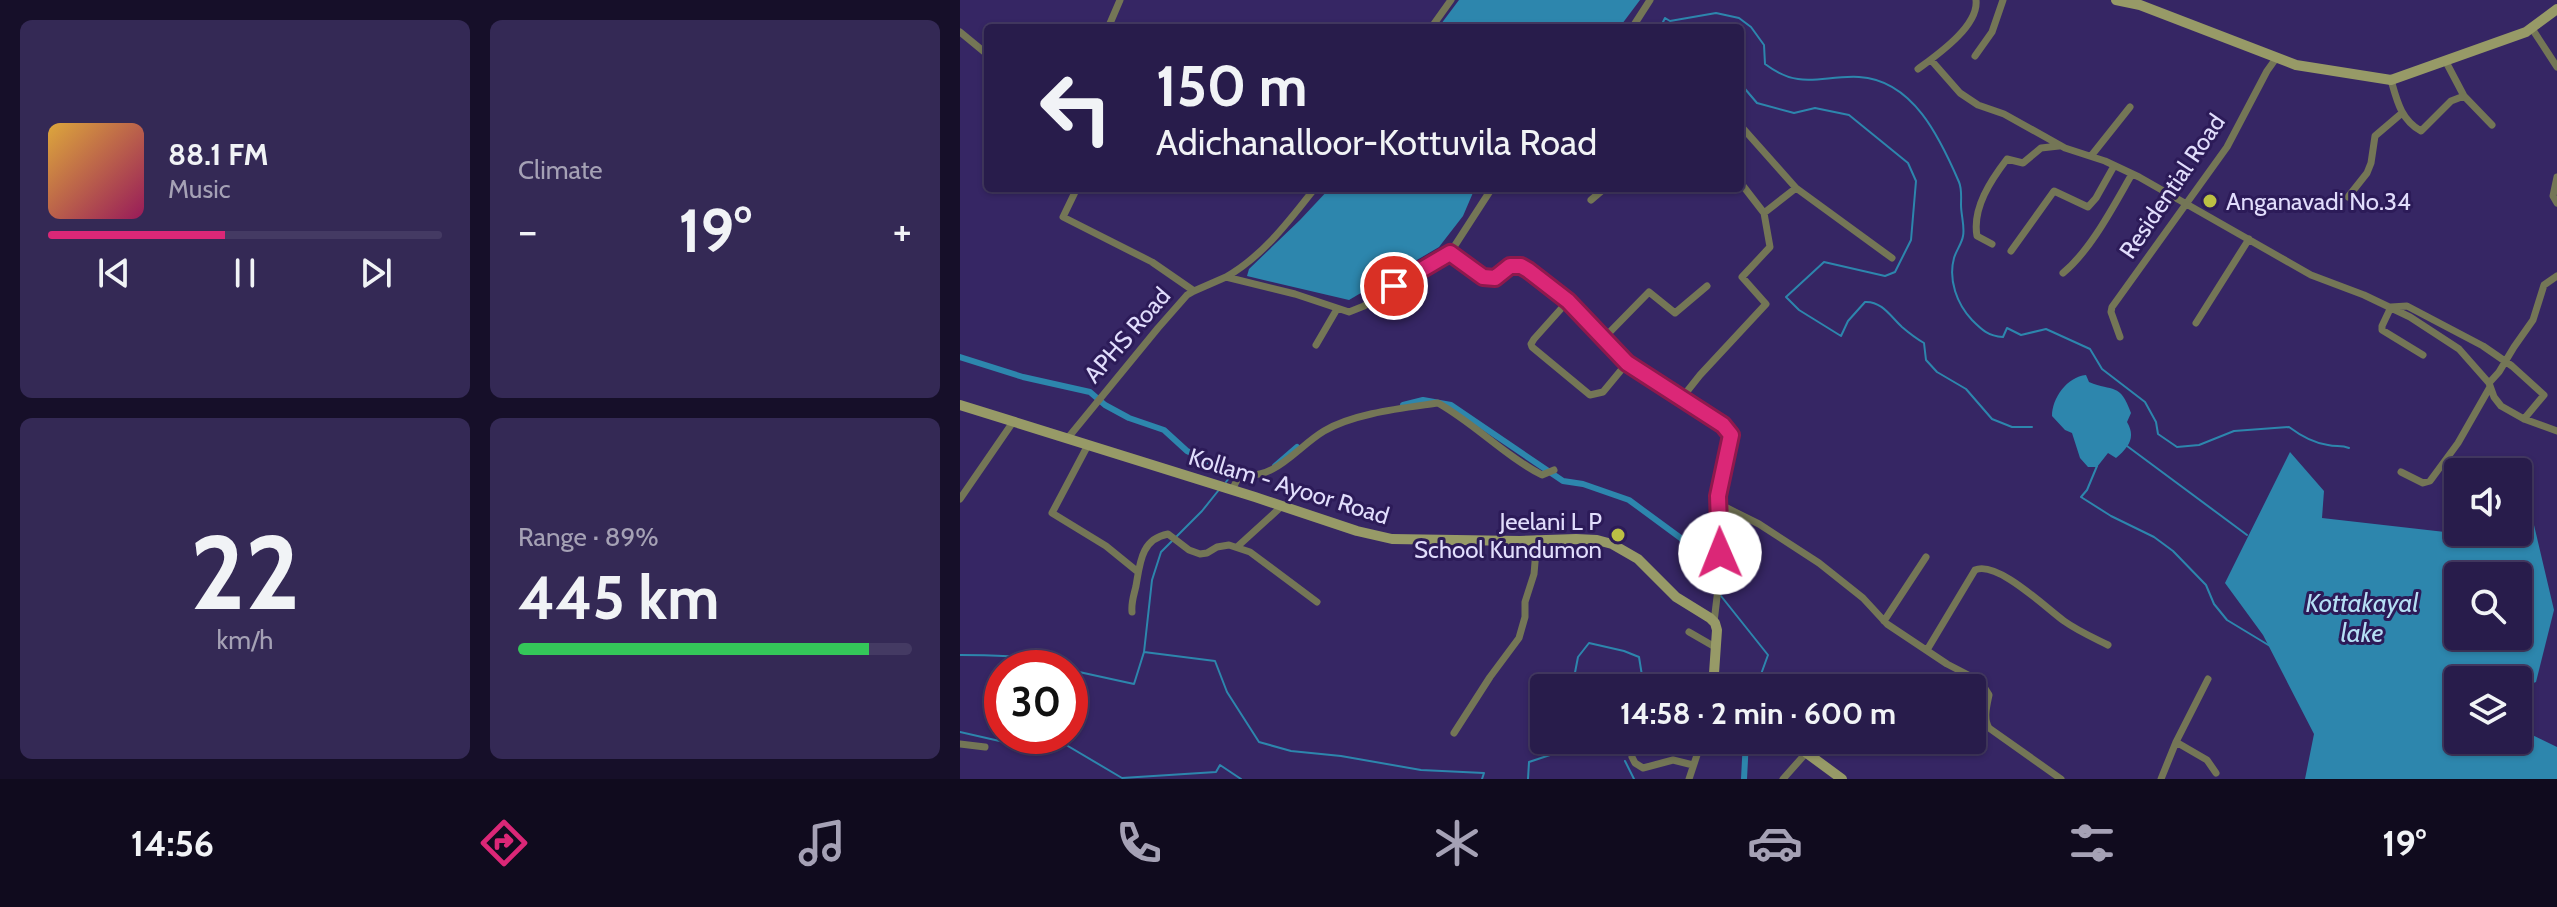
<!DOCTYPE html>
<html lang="en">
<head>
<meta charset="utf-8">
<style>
	body { margin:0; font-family:Cabin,sans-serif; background:#342955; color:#f1f3f6; height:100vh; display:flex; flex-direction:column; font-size:30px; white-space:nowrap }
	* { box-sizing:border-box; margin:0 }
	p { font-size:26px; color:#a5a1b5 }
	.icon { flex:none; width:44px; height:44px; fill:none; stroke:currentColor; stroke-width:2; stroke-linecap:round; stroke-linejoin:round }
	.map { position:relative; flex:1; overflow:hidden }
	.drawer { display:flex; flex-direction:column; gap:20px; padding:20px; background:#160f29; width:960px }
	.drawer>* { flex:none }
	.guide { position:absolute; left:24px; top:24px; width:760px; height:168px; border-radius:8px; box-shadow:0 2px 6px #0004,0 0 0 2px #443a63; background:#281c4b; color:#f1f3f6; overflow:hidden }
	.tools { position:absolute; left:1484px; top:458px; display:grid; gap:16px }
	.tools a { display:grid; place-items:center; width:88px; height:88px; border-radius:8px; background:#281c4b; box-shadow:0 2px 6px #0004,0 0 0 2px #443a63; font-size:40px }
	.speed { position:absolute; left:24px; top:650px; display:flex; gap:16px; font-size:40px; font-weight:700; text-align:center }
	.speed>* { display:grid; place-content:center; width:104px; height:104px; border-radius:50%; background:#281c4b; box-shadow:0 2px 6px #0004,0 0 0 2px #443a63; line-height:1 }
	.speed .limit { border:12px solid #d22; background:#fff; color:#111 }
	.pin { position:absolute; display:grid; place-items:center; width:68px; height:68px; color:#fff; margin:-34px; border:4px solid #fff; border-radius:50%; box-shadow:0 2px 8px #0007 }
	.me { position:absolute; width:88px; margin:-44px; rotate:359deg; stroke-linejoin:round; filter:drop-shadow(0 0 6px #0008) }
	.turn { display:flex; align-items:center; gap:28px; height:168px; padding:0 40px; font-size:36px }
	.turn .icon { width:104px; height:104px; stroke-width:2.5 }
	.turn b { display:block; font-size:56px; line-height:68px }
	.big { font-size:60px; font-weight:800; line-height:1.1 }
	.drawer .widget { flex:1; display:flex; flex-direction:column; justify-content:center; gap:12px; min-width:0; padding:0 28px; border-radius:12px; background:#342955 }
	.drawer .dial { align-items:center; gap:0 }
	.dial b { font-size:104px; line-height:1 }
	.song { display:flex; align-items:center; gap:24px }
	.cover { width:96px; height:96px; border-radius:12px; background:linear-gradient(135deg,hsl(40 70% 55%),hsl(330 70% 35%)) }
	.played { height:8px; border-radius:4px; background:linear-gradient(90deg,#db2777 45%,#443a63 45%) }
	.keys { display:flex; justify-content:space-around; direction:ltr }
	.heat { display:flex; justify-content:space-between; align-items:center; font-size:44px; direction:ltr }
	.charge { height:12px; border-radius:6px; background:linear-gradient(90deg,#34c759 89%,#443a63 0) }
	.drawer .tiles { flex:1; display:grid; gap:20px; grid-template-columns:repeat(2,1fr) }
	.trip { position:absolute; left:570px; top:674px; width:456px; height:80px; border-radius:8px; background:#281c4b; box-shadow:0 2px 6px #0004,0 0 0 2px #443a63; font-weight:800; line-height:80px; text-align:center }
	.tab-bar { display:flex; height:128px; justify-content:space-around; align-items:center; background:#100b1e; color:#a5a1b5 }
	.tab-bar .icon { width:56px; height:56px }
	.tab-bar .active { color:#db2777 }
	.tab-bar b { font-size:36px; color:#f1f3f6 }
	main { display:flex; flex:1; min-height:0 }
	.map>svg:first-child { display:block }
</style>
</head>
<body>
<main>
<section class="drawer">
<div class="tiles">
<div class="widget">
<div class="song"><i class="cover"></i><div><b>88.1 FM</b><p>Music</p></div></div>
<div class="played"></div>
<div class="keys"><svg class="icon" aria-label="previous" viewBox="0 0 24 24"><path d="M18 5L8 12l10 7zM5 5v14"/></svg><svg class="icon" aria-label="pause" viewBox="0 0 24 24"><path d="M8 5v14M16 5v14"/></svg><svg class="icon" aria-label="next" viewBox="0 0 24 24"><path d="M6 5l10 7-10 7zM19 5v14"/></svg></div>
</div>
<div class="widget"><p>Climate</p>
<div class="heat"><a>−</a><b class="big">19°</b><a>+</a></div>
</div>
<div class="widget dial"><b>22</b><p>km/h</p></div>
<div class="widget"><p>Range · 89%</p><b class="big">445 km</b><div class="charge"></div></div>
</div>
</section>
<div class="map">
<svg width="1597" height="779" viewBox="0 0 1597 779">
	<rect width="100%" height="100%" fill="#362664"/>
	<path fill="#2d86ad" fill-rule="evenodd" d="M499 0H680L659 28H478Z
		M370 188H515L503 216 479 247 389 300 287 276 289 269 340 220Z
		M1126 375 1129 382C1153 392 1160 382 1171 413L1167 422C1176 437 1169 447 1156 458L1148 453 1137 467H1128L1120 458 1112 433 1105 430 1092 416C1092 398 1107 377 1126 375Z
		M1330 452 1364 491 1362 518 1485 532 1498 529V532H1558V511L1570 508 1594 610 1576 682 1558 689V680H1498V740H1558V728L1597 747V779H1345L1354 734 1303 635 1265 583ZM1558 576V636H1498V576Z"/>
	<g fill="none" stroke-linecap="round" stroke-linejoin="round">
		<path stroke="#2d86ad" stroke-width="2" d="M700 28 705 18 710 21 756 13 779 18 791 27 804 45 805 64C841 91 861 75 899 77 953 80 980 138 999 182 1002 189 1001 197 1001 205 1001 215 1005 227 1003 236 1002 243 996 251 994 258 988 280 997 304 1012 320 1022 330 1028 336 1043 337L1047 328 1061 335 1086 329 1130 349 1142 369 1185 402 1196 422 1198 434 1217 447 1239 445 1274 431 1329 427C1341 436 1353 443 1368 445 1376 447 1381 445 1389 448
			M780 83 797 103 834 113 855 108 889 115 948 163 956 181 951 240 935 272 925 276 864 262 826 297 839 310 881 336 888 321 905 302C922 301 931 317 942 327 949 333 957 339 964 343L966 360 977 372 1006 389 1032 419 1052 427H1072
			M1167 446 1287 535
			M1137 466 1127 490 1121 497 1151 516 1194 537 1213 551 1246 585 1254 604 1267 620 1310 646
			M266 482 273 473
			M761 596 808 655 796 688
			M184 652 255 661 267 692 299 742 331 751 381 756 461 770 524 773 522 779
			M0 655C36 655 70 655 104 668
			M110 670 174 684 184 652 192 580 201 552 242 511 258 491
			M612 688 618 657 629 643 664 651 679 657 684 688
			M0 732 57 745 75 736
			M91 736 162 778 256 772 260 765 281 779
			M665 761 674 779
			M568 779 569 762 596 753 600 740"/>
		<path stroke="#2d86ad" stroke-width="6" d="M0 357 63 377 130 392 145 405 169 418 204 430 227 451 283 478
			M443 405 463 400 491 405 603 481 623 484 669 500 722 539 733 560 755 588
			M315 466 337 447
			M784 779 786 740"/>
		<path stroke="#747656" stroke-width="7" d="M1571 27 1597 67
			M148 28 160 0
			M471 28 491 0
			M672 28 690 0
			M0 32 28 55
			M1015 56 1032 32 1043 0
			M971 60 1000 93 1018 105 1044 114 1105 148 1145 161 1179 177 1351 275 1404 295 1450 317 1499 349 1529 383 1534 397 1541 406 1564 419 1597 431
			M1485 60 1504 96 1532 125
			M958 69C977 55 1019 26 1016 0
			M1431 80C1437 101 1441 120 1461 131L1491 101 1504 96
			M780 125 836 188
			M1131 156 1170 107
			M1597 177 1593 196 1597 203
			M780 182 804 213 836 188 932 258
			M117 188 103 217 192 262 234 291
			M532 188 490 253 523 277 535 278 550 266H561L568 270 608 301 667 363 769 431 771 440 758 496 760 572 754 622
			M1388 197 1407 173 1411 163 1415 136 1442 113
			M631 200 645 188
			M1032 244 1017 236C1012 208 1031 180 1047 159L1063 163 1081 148 1099 146
			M1051 251 1094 191 1128 207 1136 198 1154 166
			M1103 273C1131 250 1154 205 1172 174
			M266 277C303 256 329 221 355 188
			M608 301 574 339 571 344 572 347 630 395 643 392 667 363
			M1236 323 1289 239
			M1160 337 1151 312 1152 307 1267 147 1307 71 1317 57
			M643 339 689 292 715 313 747 286
			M356 345 377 309
			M1463 355 1422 330V326L1431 307 1447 306 1523 346 1552 366 1584 395 1564 419
			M1529 383 1539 372 1554 347 1573 320 1584 285 1597 276
			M721 399 740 375 806 304 782 277 810 247 804 213
			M107 439 198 328 227 295 234 291 266 277 335 294 389 312 404 306 449 276 490 253
			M128 445 92 513 146 546 178 572
			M1441 472 1463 483 1470 481 1498 443 1530 387
			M272 490 280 474C314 482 337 447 364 431 394 413 444 408 478 403 515 424 545 456 582 475L594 470
			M0 499 53 422
			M759 504 799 524 859 563 903 598 927 624 987 664 1016 679 1022 684 1029 695C1027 705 1023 719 1029 728L1101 779
			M277 547 322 506
			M172 612C171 602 174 595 176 586 180 563 181 539 208 534L229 550 240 554 247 553 257 547 269 545 290 552 357 602
			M924 621 966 557
			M729 632 755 647
			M967 650 1015 570C1037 560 1086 608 1104 621 1118 631 1134 638 1148 645
			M494 733 530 677 559 638 565 617V602L574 574 577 539
			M1216 742 1247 760 1256 773
			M0 744 25 747
			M672 757 675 763 683 768 713 760 733 765
			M729 779 742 740
			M823 779 847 752
			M1201 779 1216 742 1248 679"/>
		<path stroke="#979a67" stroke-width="10" d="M1156 0 1180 5 1336 65 1431 80 1566 32 1597 9
			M0 405 295 497 397 531 432 539 560 541 616 539 637 540 652 544 678 559 716 597 750 618 755 623 757 630 753 688
			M829 740 882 779"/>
	</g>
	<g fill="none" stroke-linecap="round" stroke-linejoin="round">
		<defs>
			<path id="route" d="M434 286 490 253 523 277 535 278 550 266H561L568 270 608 301 667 363 763 425 771 435 758 496 760 553"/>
		</defs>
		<use href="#route" stroke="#8e194d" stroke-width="20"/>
		<use href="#route" stroke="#db2777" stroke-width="14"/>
	</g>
	<g fill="#bcbf44" stroke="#2c1b58" stroke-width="3">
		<circle cx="1250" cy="201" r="8"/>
		<circle cx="658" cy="535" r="8"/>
	</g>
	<g text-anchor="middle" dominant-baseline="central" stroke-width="6" stroke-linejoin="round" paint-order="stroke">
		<g font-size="24" fill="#e1ddfc" stroke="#2c1b58">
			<text transform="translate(1212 186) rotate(-56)">Residential Road</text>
			<text transform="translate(167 335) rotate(-49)">APHS Road</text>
			<text transform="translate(329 486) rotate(17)">Kollam - Ayoor Road</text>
		</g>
		<g font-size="24" fill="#e1ddfc" stroke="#2c1b58" text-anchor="start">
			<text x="1266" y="201">Anganavadi No.34</text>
			<text x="642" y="521" text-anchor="end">Jeelani L P<tspan x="642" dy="28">School Kundumon</tspan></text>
		</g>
		<g font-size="26" font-style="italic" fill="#b5dff4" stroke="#2c1b58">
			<text x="1402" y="603">Kottakayal<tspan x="1402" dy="30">lake</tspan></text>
		</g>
	</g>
</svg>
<div class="tools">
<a><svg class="icon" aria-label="sound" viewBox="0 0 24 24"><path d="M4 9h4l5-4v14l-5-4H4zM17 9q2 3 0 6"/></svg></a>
<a><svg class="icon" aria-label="search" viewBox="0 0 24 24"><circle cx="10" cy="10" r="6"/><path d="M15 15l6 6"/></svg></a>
<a><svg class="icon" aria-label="layers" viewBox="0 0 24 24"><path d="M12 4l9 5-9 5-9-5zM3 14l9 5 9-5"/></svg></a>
</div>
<div class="speed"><div class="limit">30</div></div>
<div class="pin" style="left:434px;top:286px;background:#d93025"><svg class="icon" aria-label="arrive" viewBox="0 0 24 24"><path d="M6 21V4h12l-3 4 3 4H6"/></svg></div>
<svg class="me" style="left:760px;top:553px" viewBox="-20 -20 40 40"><circle r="19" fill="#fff"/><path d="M0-13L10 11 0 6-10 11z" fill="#db2777"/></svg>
<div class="trip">14:58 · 2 min · 600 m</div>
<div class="guide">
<div class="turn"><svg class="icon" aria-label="left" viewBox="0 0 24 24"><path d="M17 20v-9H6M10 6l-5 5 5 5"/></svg><div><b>150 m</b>Adichanalloor-Kottuvila Road</div></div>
</div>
</div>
</main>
<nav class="tab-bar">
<b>14:56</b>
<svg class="icon active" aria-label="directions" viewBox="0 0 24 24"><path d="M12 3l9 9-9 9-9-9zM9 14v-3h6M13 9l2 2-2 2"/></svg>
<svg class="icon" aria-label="music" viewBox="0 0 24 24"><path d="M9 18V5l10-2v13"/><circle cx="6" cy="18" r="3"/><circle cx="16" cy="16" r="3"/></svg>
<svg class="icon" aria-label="phone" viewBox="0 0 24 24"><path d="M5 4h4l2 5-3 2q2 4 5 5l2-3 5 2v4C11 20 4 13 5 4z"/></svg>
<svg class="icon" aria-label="climate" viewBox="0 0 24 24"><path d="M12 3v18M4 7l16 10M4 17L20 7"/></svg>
<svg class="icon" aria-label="car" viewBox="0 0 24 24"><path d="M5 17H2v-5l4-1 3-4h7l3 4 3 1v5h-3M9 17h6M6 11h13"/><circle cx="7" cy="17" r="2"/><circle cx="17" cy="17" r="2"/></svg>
<svg class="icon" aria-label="filters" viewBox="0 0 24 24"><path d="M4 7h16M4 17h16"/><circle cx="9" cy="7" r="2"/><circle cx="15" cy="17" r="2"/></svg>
<b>19°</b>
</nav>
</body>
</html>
